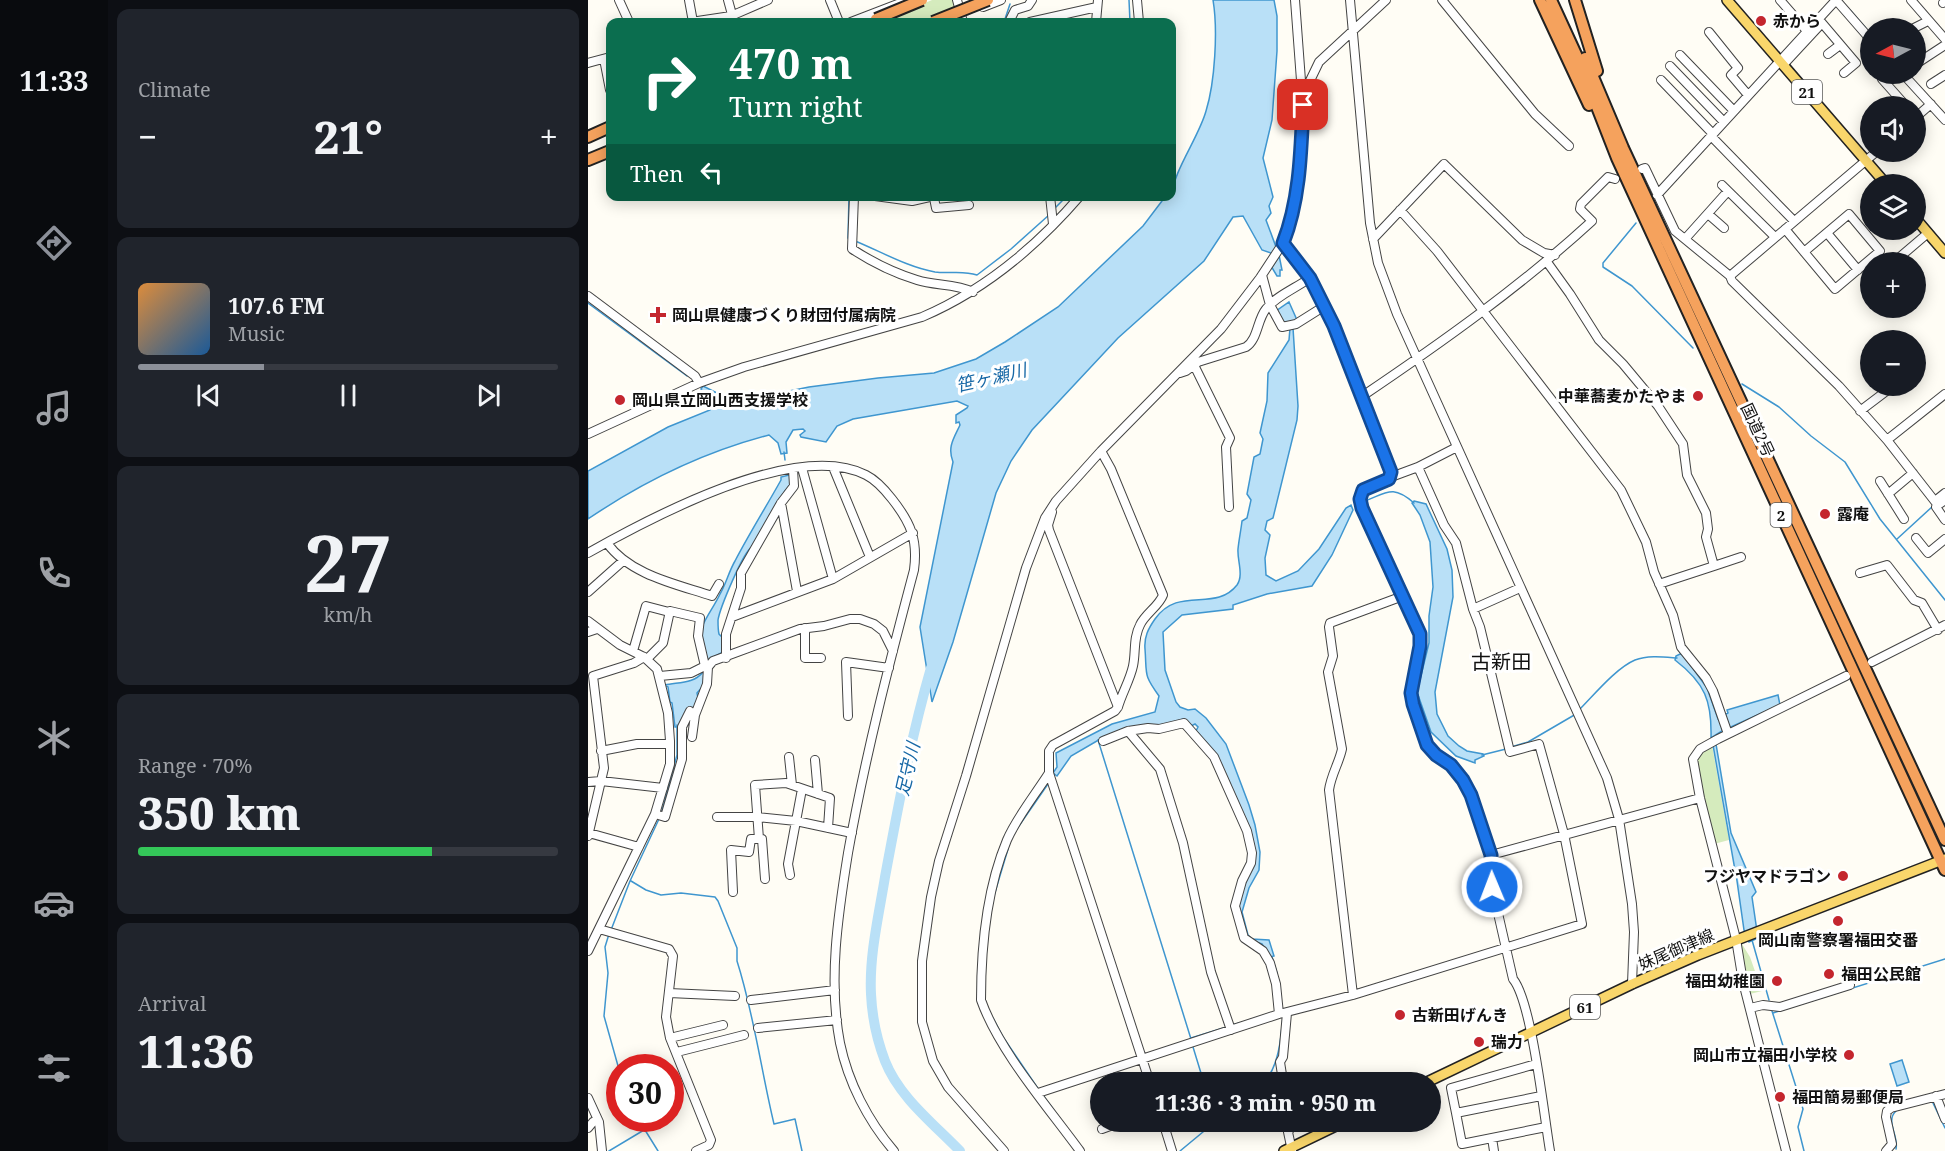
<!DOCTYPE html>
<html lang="en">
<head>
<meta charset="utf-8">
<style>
	body { margin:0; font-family:"Noto Serif","Noto Sans JP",serif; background:#20242c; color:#f1f3f6; height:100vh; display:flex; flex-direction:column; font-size:22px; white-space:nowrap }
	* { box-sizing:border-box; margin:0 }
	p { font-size:20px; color:#9ea1a6 }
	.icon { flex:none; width:33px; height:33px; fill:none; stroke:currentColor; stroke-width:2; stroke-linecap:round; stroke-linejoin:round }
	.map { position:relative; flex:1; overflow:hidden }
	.sheet { display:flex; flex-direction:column; gap:9px; padding:9px; background:#0d0f14; width:480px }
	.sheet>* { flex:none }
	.hud { position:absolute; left:18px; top:18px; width:570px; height:183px; border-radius:12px; box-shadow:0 3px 15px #0003; background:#0b6e4f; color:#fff; overflow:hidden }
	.needle { width:39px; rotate:263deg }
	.tools { position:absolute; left:1272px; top:18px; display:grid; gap:12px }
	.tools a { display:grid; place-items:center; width:66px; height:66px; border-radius:50%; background:#171b24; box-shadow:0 3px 15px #0003; font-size:30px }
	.speed { position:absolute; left:18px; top:1054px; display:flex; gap:12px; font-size:30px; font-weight:700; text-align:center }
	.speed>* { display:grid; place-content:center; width:78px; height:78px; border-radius:50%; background:#171b24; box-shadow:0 3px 15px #0003; line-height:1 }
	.speed .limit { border:9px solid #d22; background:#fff; color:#111 }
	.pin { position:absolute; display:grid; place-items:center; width:51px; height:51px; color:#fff; margin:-26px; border-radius:12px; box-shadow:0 3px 9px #0006 }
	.me { position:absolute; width:66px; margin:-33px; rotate:359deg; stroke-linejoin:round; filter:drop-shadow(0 0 4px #0008) }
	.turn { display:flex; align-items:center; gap:21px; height:126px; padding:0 24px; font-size:27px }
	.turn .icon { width:78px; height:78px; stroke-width:2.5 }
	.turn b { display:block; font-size:42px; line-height:51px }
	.then { display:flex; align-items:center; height:57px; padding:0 24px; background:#0003; gap:12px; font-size:22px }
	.big { font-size:45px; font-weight:800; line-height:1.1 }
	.sheet .widget { flex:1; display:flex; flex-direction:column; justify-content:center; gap:9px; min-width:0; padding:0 21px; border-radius:12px; background:#20242c }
	.sheet .dial { align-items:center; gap:0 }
	.dial b { font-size:78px; line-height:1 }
	.song { display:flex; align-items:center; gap:18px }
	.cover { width:72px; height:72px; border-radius:9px; background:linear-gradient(135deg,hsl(30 70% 55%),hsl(210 70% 35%)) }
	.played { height:6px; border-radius:3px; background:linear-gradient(90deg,#8c9099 30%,#363941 30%) }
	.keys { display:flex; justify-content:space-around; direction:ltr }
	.heat { display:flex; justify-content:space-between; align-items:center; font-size:33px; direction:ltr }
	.charge { height:9px; border-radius:4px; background:linear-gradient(90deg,#34c759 70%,#363941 0) }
	.trip { position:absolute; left:502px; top:1072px; width:351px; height:60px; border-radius:30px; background:#171b24; box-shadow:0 3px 15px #0003; font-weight:800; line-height:60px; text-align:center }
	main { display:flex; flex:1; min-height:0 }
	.menu { display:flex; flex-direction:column; width:108px; justify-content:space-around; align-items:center; background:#090b0e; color:#9ea1a6 }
	.menu .icon { width:42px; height:42px }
	.menu .on { color:#8c9099 }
	.menu b { font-size:27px; color:#f1f3f6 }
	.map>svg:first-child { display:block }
</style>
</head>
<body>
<main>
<nav class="menu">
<b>11:33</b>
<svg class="icon on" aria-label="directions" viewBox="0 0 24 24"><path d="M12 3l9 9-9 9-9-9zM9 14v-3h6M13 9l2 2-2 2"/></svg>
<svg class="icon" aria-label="music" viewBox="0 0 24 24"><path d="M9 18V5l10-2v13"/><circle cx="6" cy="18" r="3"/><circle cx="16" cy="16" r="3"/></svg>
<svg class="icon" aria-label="phone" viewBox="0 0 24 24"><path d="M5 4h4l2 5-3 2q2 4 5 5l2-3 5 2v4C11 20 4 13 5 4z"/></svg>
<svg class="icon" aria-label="climate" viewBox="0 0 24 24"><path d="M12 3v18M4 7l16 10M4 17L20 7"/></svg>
<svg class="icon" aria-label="car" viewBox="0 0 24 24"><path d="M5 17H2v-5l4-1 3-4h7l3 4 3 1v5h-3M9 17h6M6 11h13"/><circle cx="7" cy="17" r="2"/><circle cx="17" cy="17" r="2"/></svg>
<svg class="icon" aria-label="filters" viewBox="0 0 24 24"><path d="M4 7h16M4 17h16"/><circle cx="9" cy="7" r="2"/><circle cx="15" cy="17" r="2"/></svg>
</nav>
<section class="sheet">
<div class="widget"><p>Climate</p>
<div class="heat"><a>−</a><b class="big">21°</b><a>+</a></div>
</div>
<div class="widget">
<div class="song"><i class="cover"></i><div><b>107.6 FM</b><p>Music</p></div></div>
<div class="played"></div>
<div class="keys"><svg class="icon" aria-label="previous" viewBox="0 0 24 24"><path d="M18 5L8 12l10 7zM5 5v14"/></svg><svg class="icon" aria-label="pause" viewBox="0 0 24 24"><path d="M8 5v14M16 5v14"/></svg><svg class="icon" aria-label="next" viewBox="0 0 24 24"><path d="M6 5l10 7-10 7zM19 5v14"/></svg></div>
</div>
<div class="widget dial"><b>27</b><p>km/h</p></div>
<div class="widget"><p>Range · 70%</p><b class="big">350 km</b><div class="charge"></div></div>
<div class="widget"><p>Arrival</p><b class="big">11:36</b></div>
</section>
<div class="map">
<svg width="1357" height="1151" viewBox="0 0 1357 1151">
	<rect width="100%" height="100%" fill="#fffdf5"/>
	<path fill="#d5ebbd" d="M344 0H366V7L368 8 334 22H301L299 19Z
		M1124 745 1141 840 1126 844 1108 764C1109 755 1117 750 1124 745Z
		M1154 944 1162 957 1174 991 1162 994 1151 946Z"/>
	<path fill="#b9e0f7" stroke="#3f96cf" stroke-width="1.5" d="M625 0H686L689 16V51L684 120 675 158 685 197 681 206 683 213 678 220 691 255 694 270H692V276H689L683 266V253L674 250 655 216 645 217 616 261 530 338 444 430 423 461 408 493 365 642 344 702 332 627 365 462C359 447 366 438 372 425L371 422 368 423V415L379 408 380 406 369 401 265 419 249 426 238 442 213 437 212 435 217 431 215 429 205 430 198 442 199 453 193 454 190 443 181 435C116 452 56 481 0 519V471L80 427 122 410 124 404C118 399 118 394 113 389L115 386 147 402 221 387 290 378 346 373 388 359 417 342 470 307 555 226 577 197 584 196C584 173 611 137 618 111 627 82 630 30 625 0Z
		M701 302 709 320 695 324 688 311Z
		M702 328H705L710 406 709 420 685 518 679 521 677 530 682 535 677 558 678 575 688 581 710 571 731 549 758 508 763 505 765 510 744 555 724 586 679 594 645 605V609L594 615 575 632 577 670 588 702 592 707 600 710 607 709 618 718 638 744 661 805 667 825 672 852 671 870 661 888 654 912 660 935 664 939 681 940 686 956 682 957 674 944 659 939 649 904 664 867 667 850 626 751 608 731 610 727 607 724 603 726 595 719 573 726 557 725 538 729 514 738 483 756 469 776 465 773 469 767 468 753 524 724 567 712 571 696C555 674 559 675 557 649 556 637 560 629 567 619 591 585 627 613 649 585 656 575 649 560 650 549 651 539 653 530 654 521L659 518 663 500 659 494 666 457 672 454 675 439 672 433 679 401 680 373 701 340Z
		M201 475 204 476 202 485 197 491 164 547C155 552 132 608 130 620 130 625 130 630 131 634L135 638V652L122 659 116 685 109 693 110 698 106 708 100 710 92 727H87L84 703 82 702 80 687 77 685C89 682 106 684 115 672 124 659 109 641 114 627 119 615 127 605 132 594 138 584 141 571 147 561 161 534 178 507 193 480V477Z
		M826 501 838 504 859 549 864 570 865 597 847 692 849 714 860 736 871 746 879 751 895 754 896 756 887 760V763L868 756 843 732 829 692 841 643V616L845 587 842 542 832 515 824 503Z
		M1094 653 1119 688 1130 719 1140 713 1139 710 1190 695 1192 705 1134 731 1123 738C1124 701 1117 683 1087 660L1088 656Z
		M1128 744 1143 833 1168 892 1164 897 1170 938 1161 942 1156 930 1148 874 1134 877 1147 870 1125 745Z
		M1314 1060 1321 1082 1309 1086 1302 1064Z"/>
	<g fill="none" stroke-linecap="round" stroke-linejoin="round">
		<path stroke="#3f96cf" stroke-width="1.5" d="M541 0 542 22
			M1262 10 1282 33
			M416 22 422 4
			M261 196 260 238 262 239
			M466 209 479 196
			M1048 223 1015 263V267L1044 286 1105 348
			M267 241C292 251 319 267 347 272 361 274 375 270 389 275L423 249 461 215
			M0 303 99 376
			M1154 384 1191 407 1223 436 1257 462 1292 519 1357 600
			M196 452 197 460
			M777 501C800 492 805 485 826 503
			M1309 539 1345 506
			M991 710C1006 695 1028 668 1047 660 1060 655 1076 657 1089 658
			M510 740 603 1039
			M923 747 940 742 988 714
			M894 755 918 749
			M74 811 89 755V725
			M426 833 460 784
			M43 881 58 890 73 895 93 893 127 897 130 901 149 948V961C166 1014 173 1070 186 1124L207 1119 214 1151
			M405 899 420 849
			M23 930 42 881 71 819
			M21 934 17 947 20 973 16 1016 32 1073
			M1164 940 1181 1000
			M684 957 689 973
			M1184 1011 1215 1109 1210 1127 1216 1151
			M1185 1013 1357 959
			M405 1018 415 1037 451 1090
			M644 1025 659 1021
			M603 1038 639 1027
			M605 1047 616 1083
			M676 1083C691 1065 693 1039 695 1016
			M454 1094 476 1124
			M1344 1101 1357 1128
			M57 1130 70 1151
			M1308 1149C1311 1136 1297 1121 1308 1111
			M21 1151 56 1130 52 1119
			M592 1151 627 1122"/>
		<path stroke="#b9e0f7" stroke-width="10" d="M343 668C323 737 310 807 297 877 291 914 281 956 283 994 284 1016 289 1040 297 1061 311 1097 346 1124 372 1151"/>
		<defs>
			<path id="minor" d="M31 0 41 22
				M101 0 105 22
				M140 0 146 22
				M242 0 251 22
				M369 0 375 22
				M549 0 551 22
				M707 0 714 94
				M762 0 782 223 790 263 809 314 1019 778 1031 819 1044 904 1046 932 1044 984
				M854 0 947 114 981 146
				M1192 0 1219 31
				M1248 0 1282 39
				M1323 0 1357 39
				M1355 3 1357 2
				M395 7 413 0
				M103 22 143 16 180 0
				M263 22 320 0
				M421 22 427 10 440 6 444 0
				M442 22 509 7
				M508 22 510 0
				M1326 28 1340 21
				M1121 32 1150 68 1143 75 1160 95
				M1240 54 1252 45
				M1092 55 1146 111
				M16 59 22 90
				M0 63 22 57
				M1328 64 1357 45
				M1195 65 1234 23 1268 63 1256 73
				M1082 66 1136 122
				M1300 74 1294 79 1318 106
				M1315 74 1357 120
				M1073 80 1125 134
				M1343 84 1357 75
				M1328 117 1343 104
				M1123 136 1206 221
				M1054 169 1057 168 1087 231 1142 276 1144 281 1251 386 1299 440 1349 504 1348 507 1357 520
				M1134 185 1187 237
				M1069 195 1248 0
				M266 196 264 249C284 262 306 273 329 280 347 286 367 283 385 292
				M287 196 324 201 346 196
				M462 196 465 224
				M346 198 348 208 381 205
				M812 210 849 251 1033 490 1058 542 1066 572 1085 615 1093 647 1118 678 1125 691 1140 734
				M1120 214 1136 228
				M1197 229 1247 289 1292 251 1261 214 1216 252
				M1239 233 1270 270
				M785 239 856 164 934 240 956 253 967 255
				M1097 239 1140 191
				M695 243 722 278 745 326 803 472 801 479 775 490 772 499 832 634V647L823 693 825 704 839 745 848 755 863 765 875 780 883 795 903 855 904 887 925 979C944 1002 956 1116 962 1151
				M959 262 982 294 1011 340 1035 364 1070 406 1095 444 1099 475 1118 513 1120 529 1118 537 1126 566 1071 584
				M1306 262 1340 233
				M674 275 682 305 694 327 708 324 735 307
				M1142 276 1288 152
				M0 296 107 376 111 383
				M606 365 642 438 638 447 641 507
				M592 373 598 371 610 362 658 347C670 339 669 320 678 309 688 296 708 288 722 278
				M773 397C853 343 932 287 1004 221L992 209 993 204 1020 177 1027 179
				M1272 411 1305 386
				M0 434 111 383 156 367 334 317C395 291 448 247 492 196
				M1299 440 1357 394
				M513 451 523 469 575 595C571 606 557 614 552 625 545 638 548 652 545 666 542 680 534 693 530 707L527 711 465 745 461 751V773L562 1083
				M245 467 282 557
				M214 468 245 579
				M803 477 830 467 869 447
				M1292 481 1316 519
				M1300 494 1325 473
				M1347 501 1357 493
				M193 503 209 591
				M1350 505 1357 500
				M464 512 460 525 461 530 530 707
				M1328 538 1340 553 1357 539
				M19 543C42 575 88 584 124 596L131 584
				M0 553C62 518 208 439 278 475 288 480 297 490 304 499 323 523 330 540 326 570 301 664 277 757 260 853 250 915 240 981 252 1043 260 1082 280 1121 306 1151
				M1126 566 1153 557
				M1272 573 1299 565 1326 600 1334 603 1350 630
				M0 592 36 560
				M885 609 932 588
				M144 617 245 579 325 533
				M0 621 32 645 56 657 69 669 80 713 82 741V764L67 814 0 951
				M217 628V658H233
				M0 632 9 629
				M45 651 58 606 81 612
				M138 658V634L153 588V573L193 503 206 486 205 469
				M59 659 75 643 82 611 112 618 110 636 117 666
				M1284 662 1357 625
				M120 667 125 661 212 629 236 626 262 619H272L286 624 295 631 305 651
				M72 676 103 673 117 666 120 667
				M260 716 258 662 301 668
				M540 731 572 769 595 843 623 972 643 1030
				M104 737 107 715 119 684 120 667
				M515 741 540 731 560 728 571 729 596 723 626 757 659 831 664 853 663 863 654 881 647 906 656 938 675 951 682 963 688 984 691 1014
				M13 751 49 744H82
				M201 757 204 785
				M227 760 230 794
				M461 773C447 795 429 817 419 840 398 890 393 947 393 1000 411 1051 460 1107 492 1151
				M0 782 13 781 75 788
				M67 814 77 817 94 759V727L102 711
				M129 817H169L208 821 264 833
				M1 833 51 847
				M0 836 16 768 5 676 46 663 56 657
				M171 839 167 785 198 783 242 798 240 828
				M903 855 1112 798
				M202 875 200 864 214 789
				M145 892 143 850 161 852 163 839H174L177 879
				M11 929 81 949 85 956 78 1017 82 1038
				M81 993 147 996
				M765 995 741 790C743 775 751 763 754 749L740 672 745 656 741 627 742 623 815 596
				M163 1000 247 990
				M1162 1008 1175 1005 1192 1007 1262 985
				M170 1028 249 1020
				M89 1052 156 1035
				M698 1083 695 1081 692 1062 695 1057 699 1013
				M450 1093 691 1014 765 995 994 924 976 834 951 744 922 752 892 627 885 609 868 543 856 525 830 467
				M953 1096 868 1113 874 1144 958 1127
				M1348 1096 1357 1119
				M0 1098 11 1122 14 1151
				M868 1113 863 1088 948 1064
				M575 1122 584 1151
				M0 1128 5 1122 10 1120
				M514 1129 533 1122
				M904 1138 906 1151
				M108 1151 121 1145 123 1140 82 1038 135 1025
				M416 1151 360 1087 345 1061 334 1022V961L343 897 351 861 378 776 438 568 457 518 468 501 513 451 633 329 672 278 695 243 702 224 707 200 718 89 731 62 798 0
				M704 1151 700 1132 707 1122
				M1198 1151 1155 982 1148 939 1112 798 1105 759 1112 749 1130 739 1258 676
				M1298 1151 1304 1144 1298 1117 1299 1111 1303 1108 1357 1094"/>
			<path id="major" d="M1139 0 1298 184
				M1328 219 1357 253
				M837 1083 1044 984 1110 955 1357 859
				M696 1151 756 1122"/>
			<path id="highway" d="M952 0 1001 105
				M963 0 991 61 1029 158 1357 870
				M987 0 1009 71
				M997 58 1035 148 1357 840
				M0 137 22 127
				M0 160 22 151"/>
		</defs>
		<use href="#minor" stroke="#444" stroke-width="10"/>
		<use href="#major" stroke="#222" stroke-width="12"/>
		<use href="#highway" stroke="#222" stroke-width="14"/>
		<use href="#minor" stroke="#fff" stroke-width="8"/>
		<use href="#major" stroke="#f9d66b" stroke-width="9"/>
		<use href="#highway" stroke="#f5a25d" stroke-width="10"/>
		<defs>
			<path id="highway-bridge" d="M288 19 334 0
				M345 22 400 0"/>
		</defs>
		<use href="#highway-bridge" stroke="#222" stroke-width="14" stroke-linecap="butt"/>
		<use href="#highway-bridge" stroke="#f5a25d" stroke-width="10"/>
	</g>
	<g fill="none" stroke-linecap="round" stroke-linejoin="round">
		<defs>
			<path id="route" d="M715 105C713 151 712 200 695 243L722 278 746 326 803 472 801 479 775 490 772 499 774 508 832 634V646L823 693 825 704 839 745 848 755 863 765 875 780 883 795 903 855 904 887"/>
		</defs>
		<use href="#route" stroke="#114b97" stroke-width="15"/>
		<use href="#route" stroke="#1a73e8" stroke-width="10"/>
	</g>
	<g fill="#c4262e" stroke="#fff" stroke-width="2">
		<circle cx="1173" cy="21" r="6"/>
		<path d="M67 306h6v6h6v6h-6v6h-6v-6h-6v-6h6z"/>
		<circle cx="1110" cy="396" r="6"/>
		<circle cx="32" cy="400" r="6"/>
		<circle cx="1237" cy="514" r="6"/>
		<circle cx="1255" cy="876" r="6"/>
		<circle cx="1250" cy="921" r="6"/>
		<circle cx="1241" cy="974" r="6"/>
		<circle cx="1189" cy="981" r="6"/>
		<circle cx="812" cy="1015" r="6"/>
		<circle cx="891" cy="1042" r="6"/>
		<circle cx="1261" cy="1055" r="6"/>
		<circle cx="1192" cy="1097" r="6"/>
	</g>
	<g text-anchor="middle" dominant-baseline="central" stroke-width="6" stroke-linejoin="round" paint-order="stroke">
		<g fill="#fff" stroke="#585858" stroke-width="1.5">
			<rect x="1204" y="80" width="30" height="24" rx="4.5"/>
			<rect x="1182.5" y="503" width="21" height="24" rx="4.5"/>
			<rect x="982" y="995" width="30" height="24" rx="4.5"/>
		</g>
		<g font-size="15" font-weight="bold" fill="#111">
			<text x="1219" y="92">21</text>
			<text x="1193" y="515">2</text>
			<text x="997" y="1007">61</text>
		</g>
		<g font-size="16" font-weight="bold" fill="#111" stroke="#fff" text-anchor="start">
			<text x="1185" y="21">赤から</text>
			<text x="84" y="315">岡山県健康づくり財団付属病院</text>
			<text x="1098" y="396" text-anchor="end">中華蕎麦かたやま</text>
			<text x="44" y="400">岡山県立岡山西支援学校</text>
			<text x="1249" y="514">露庵</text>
			<text x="1243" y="876" text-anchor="end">フジヤマドラゴン</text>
			<text x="1250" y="940" text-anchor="middle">岡山南警察署福田交番</text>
			<text x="1253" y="974">福田公民館</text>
			<text x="1177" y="981" text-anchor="end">福田幼稚園</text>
			<text x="824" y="1015">古新田げんき</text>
			<text x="903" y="1042">瑞力</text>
			<text x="1249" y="1055" text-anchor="end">岡山市立福田小学校</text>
			<text x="1204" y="1097">福田簡易郵便局</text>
		</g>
		<g font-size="16" fill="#111" stroke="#fff">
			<text transform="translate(1170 430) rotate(65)">国道2号</text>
			<text transform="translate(1088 949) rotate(-23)">妹尾御津線</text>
		</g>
		<g font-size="18" font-style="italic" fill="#1768a6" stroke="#fff">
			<text transform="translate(403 377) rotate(-13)">笹ヶ瀬川</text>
			<text transform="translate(319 769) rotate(-77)">足守川</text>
		</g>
		<g font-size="20" fill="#111" stroke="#fff">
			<text x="913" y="661">古新田</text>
		</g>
	</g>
</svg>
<div class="tools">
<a><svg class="needle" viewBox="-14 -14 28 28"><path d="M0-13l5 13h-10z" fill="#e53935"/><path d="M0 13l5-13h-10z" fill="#9ea1a6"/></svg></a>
<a><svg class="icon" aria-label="sound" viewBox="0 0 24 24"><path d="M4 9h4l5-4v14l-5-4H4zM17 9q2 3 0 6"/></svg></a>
<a><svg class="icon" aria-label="layers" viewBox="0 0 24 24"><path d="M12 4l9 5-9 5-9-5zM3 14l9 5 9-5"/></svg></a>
<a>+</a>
<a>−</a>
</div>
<div class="speed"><div class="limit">30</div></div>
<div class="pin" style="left:715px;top:105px;background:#d93025"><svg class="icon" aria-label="arrive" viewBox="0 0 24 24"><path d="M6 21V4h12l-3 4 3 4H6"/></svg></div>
<svg class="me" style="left:904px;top:887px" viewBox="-20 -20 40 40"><circle r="17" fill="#1a73e8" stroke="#fff" stroke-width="3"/><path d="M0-11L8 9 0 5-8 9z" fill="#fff"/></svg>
<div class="trip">11:36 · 3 min · 950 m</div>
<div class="hud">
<div class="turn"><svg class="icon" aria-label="right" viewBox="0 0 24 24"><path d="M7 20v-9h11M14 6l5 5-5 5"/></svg><div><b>470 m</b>Turn right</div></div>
<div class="then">Then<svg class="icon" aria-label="left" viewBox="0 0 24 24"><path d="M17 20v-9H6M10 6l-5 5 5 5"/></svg></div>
</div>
</div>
</main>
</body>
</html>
